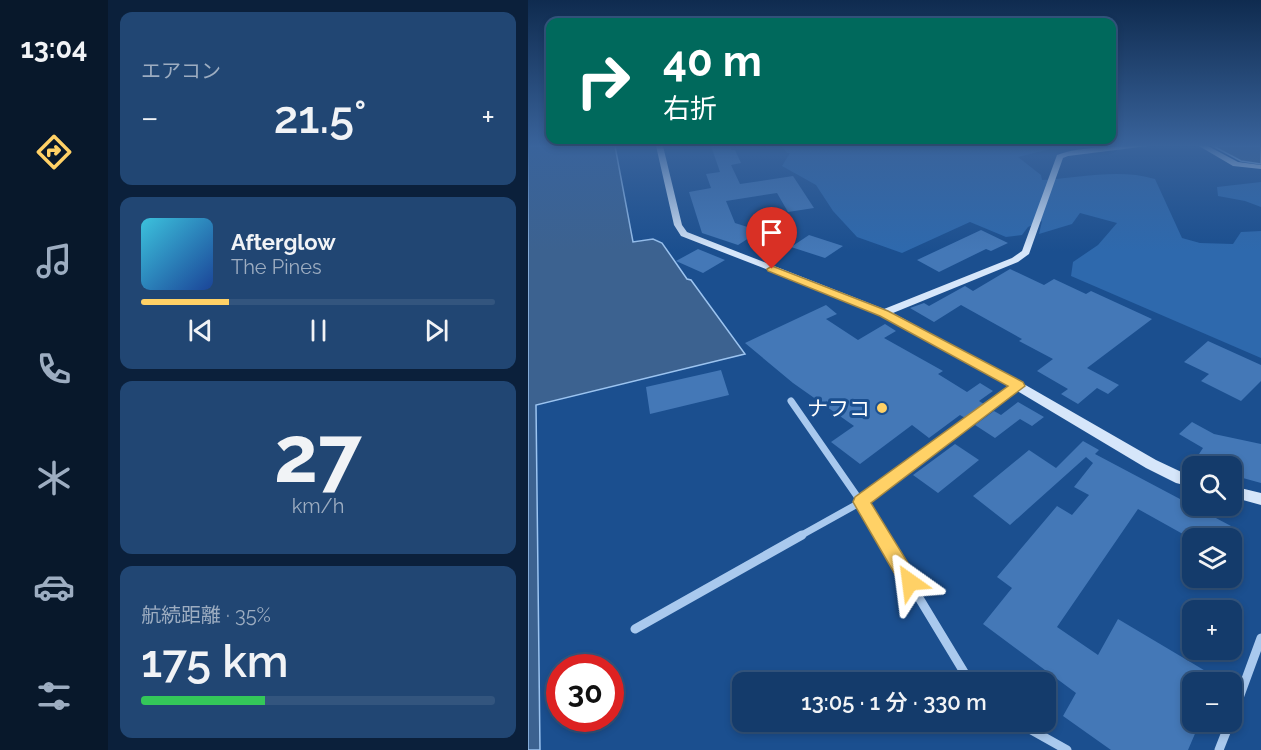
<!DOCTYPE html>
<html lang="ja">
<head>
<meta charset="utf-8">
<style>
	body { margin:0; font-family:Raleway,"Noto Sans JP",sans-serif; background:#214673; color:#f1f3f6; height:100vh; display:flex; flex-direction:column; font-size:22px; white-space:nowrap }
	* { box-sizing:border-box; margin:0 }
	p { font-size:20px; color:#9dadc1 }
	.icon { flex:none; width:33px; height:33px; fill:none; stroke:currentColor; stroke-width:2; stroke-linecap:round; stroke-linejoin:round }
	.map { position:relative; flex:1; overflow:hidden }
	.side { display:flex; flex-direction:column; gap:12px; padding:12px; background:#0b203b; width:420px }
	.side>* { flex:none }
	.banner { position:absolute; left:18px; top:18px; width:570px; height:126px; border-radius:12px; box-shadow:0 3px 9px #0003,0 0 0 2px #33557e; background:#00695c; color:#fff; overflow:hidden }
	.controls { position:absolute; left:654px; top:456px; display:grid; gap:12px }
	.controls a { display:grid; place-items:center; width:60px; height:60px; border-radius:12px; background:#143b6b; box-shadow:0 3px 9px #0003,0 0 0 2px #33557e; font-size:30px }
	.speed { position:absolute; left:18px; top:654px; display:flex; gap:12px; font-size:30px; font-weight:700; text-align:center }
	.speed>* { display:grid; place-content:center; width:78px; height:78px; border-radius:50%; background:#143b6b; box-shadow:0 3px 9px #0003,0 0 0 2px #33557e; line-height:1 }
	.speed .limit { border:9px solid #d22; background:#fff; color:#111 }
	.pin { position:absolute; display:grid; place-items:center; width:51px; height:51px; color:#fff; margin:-62px -26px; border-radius:50% 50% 50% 0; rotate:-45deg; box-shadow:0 0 6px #0007 }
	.pin .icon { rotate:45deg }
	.me { position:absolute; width:66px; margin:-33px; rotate:329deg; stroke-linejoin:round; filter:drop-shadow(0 0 4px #0008) }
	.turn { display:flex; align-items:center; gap:21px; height:126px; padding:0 18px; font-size:27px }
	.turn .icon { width:78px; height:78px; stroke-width:2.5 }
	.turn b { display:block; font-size:42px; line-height:51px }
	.big { font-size:45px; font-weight:600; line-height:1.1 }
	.side .card { flex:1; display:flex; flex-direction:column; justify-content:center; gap:9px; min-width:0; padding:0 21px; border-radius:12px; background:#214673 }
	.side .dial { align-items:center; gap:0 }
	.dial b { font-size:78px; line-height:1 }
	.song { display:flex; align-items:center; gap:18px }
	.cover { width:72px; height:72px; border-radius:9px; background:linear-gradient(135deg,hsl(190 70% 55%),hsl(220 70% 35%)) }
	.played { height:6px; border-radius:3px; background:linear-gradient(90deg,#ffd166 25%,#33557e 25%) }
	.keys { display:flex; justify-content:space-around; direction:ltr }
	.heat { display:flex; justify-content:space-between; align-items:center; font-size:33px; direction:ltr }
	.charge { height:9px; border-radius:4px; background:linear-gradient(90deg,#34c759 35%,#33557e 0) }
	.trip { position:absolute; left:204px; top:672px; width:324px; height:60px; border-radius:12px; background:#143b6b; box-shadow:0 3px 9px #0003,0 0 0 2px #33557e; font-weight:600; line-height:60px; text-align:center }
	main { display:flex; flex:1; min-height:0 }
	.tabs { display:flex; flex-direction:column; width:108px; justify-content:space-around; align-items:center; background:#08182b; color:#9dadc1 }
	.tabs .icon { width:42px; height:42px }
	.tabs .selected { color:#ffd166 }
	.tabs b { font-size:27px; color:#f1f3f6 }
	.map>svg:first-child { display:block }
</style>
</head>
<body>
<main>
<nav class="tabs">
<b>13:04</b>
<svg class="icon selected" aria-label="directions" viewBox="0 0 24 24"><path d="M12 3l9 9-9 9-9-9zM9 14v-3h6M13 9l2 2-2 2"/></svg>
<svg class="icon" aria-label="music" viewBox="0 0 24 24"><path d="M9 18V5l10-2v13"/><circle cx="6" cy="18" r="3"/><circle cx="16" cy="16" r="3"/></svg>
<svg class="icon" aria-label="phone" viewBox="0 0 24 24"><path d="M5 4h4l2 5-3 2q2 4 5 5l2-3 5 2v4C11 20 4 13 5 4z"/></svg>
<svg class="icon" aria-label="climate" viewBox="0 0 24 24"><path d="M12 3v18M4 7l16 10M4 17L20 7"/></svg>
<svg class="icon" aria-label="car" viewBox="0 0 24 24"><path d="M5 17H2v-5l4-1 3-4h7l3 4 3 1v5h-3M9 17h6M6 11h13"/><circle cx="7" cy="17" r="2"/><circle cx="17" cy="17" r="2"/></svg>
<svg class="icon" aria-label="filters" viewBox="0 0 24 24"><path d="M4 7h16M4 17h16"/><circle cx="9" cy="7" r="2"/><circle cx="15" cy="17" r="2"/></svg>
</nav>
<section class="side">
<div class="card"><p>エアコン</p>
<div class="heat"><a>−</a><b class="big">21.5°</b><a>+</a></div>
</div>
<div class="card">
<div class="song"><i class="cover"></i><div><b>Afterglow</b><p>The Pines</p></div></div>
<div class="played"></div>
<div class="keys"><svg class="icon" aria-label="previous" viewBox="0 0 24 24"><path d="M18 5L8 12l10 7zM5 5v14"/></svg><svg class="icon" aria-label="pause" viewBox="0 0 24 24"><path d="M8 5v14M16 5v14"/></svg><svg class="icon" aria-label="next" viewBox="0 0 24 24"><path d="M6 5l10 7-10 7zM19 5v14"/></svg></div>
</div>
<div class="card dial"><b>27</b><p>km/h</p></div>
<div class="card"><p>航続距離 · 35%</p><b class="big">175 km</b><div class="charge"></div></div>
</section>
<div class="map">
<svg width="733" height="750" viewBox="0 0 733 750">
	<rect width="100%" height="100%" fill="#1b4f8f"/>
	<path fill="#2e69ad" d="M254 146H522V149L490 157 513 175 514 180C551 178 591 168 627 179L654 238 672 243 705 244 713 232 733 231V358L543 276 545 262 570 245 589 223 552 213 544 224 511 234 514 221 500 227 494 235 478 237 442 222 374 253 329 237 305 211 288 185 254 166 262 153H259Z
		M733 182V207L717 201 690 196 689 187Z"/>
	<path fill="#3c6290" stroke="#9cc4f0" stroke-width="1.5" d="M0 146H87L105 242 125 239 134 243 159 279 163 280 217 354 8 405 12 750H0Z
		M685 146H733V164L713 161Z"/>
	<path fill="#4478b7" d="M183 146H202L203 150H207L213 163 203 165 212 184 265 176 286 208 260 212 249 193 198 201 207 223 232 231 210 245 174 233 161 192 183 188 178 174 192 172Z
		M453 230 480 243 463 251 458 249 411 272 389 260Z
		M281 235 315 246 297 258 263 247Z
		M170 249 197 260 175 273 148 261Z
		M482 269 516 285 526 279 558 294 563 291 624 319 559 368 591 385 580 394 569 388 550 404 533 394 540 389 509 371 525 359 491 341 494 339 433 305 406 322 382 308 396 303 401 306 437 286 445 291Z
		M298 305 309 314 298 319 330 340 357 324 368 331 356 338 415 371 410 374 439 392 452 383 465 391 451 401 456 404 437 418 432 415 401 438 384 425 332 464 303 442 326 426 265 383 217 343Z
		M680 341 733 365V381L713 401 673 381 681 374 656 362Z
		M193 370 201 395 122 414 118 387Z
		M490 402 516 417 504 426 492 419 467 438 447 425 466 411 473 415Z
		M664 422 686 434 733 444V483L704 475V466H663L675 448 651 434Z
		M555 441 571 450 567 454 703 526 696 538H662L610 509 529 627 570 655 590 619 696 682H664V722H672L660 750H583L535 716 548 693 455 624 484 588 469 577 529 506 544 515 561 495 546 487 565 463 558 457 482 525 445 496 501 450 528 468Z
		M427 444 451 460 410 493 385 475Z"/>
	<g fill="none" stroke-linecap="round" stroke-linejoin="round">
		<path stroke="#a9c9ee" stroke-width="7" d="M263 401 333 502 272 536
			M354 536 333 502 490 386"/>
		<path stroke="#a9c9ee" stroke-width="9" d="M353 535 442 682
			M107 629 274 535
			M704 717 733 638
			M489 722 539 750
			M691 750 702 722"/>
		<path fill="#d6e6fa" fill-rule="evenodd" d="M128 146H135L154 225 159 232 356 309 484 258 494 251 529 155C552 146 595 146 620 146L540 156 535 158 501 254 490 262 365 313 494 383 628 460 664 477V487L648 483 618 468 486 389 338 308 153 236 146 225Z
			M671 146H680L710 162 733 165V169L705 166Z
			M704 486 733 493V505L704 497Z"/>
	</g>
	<linearGradient id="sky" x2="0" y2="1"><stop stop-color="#0f2b4f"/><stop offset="0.58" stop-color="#39639b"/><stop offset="1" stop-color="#39639b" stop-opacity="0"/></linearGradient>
	<rect width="733" height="251" fill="url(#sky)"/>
	<path fill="#ffd166" stroke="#a68842" stroke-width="1.5" d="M244 266 360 311 495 382 497 386 343 503 388 576 391 582 388 588 382 590 375 588 325 502 327 497 480 386 352 316 240 271 239 269Z"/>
	<circle fill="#ffd166" stroke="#1b4f8f" stroke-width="2" cx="354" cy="408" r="6"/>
	<g text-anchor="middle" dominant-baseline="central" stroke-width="6" stroke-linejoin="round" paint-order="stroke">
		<g font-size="21" fill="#fff" stroke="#1b4f8f" text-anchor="end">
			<text x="342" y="408">ナフコ</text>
		</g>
	</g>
</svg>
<div class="controls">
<a><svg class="icon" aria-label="search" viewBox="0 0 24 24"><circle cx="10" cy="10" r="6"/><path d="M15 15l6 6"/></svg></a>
<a><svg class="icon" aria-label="layers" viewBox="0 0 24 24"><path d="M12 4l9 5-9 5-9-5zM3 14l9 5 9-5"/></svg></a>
<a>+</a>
<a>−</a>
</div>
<div class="speed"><div class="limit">30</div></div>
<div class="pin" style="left:244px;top:269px;background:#d93025"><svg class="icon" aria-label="arrive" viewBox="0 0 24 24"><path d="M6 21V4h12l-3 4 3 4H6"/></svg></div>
<svg class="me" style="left:382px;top:582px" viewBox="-20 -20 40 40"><path d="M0-17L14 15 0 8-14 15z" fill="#ffd166" stroke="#fff" stroke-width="4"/></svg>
<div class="trip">13:05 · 1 分 · 330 m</div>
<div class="banner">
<div class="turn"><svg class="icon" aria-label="right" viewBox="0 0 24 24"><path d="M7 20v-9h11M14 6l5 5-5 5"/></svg><div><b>40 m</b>右折</div></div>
</div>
</div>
</main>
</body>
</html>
